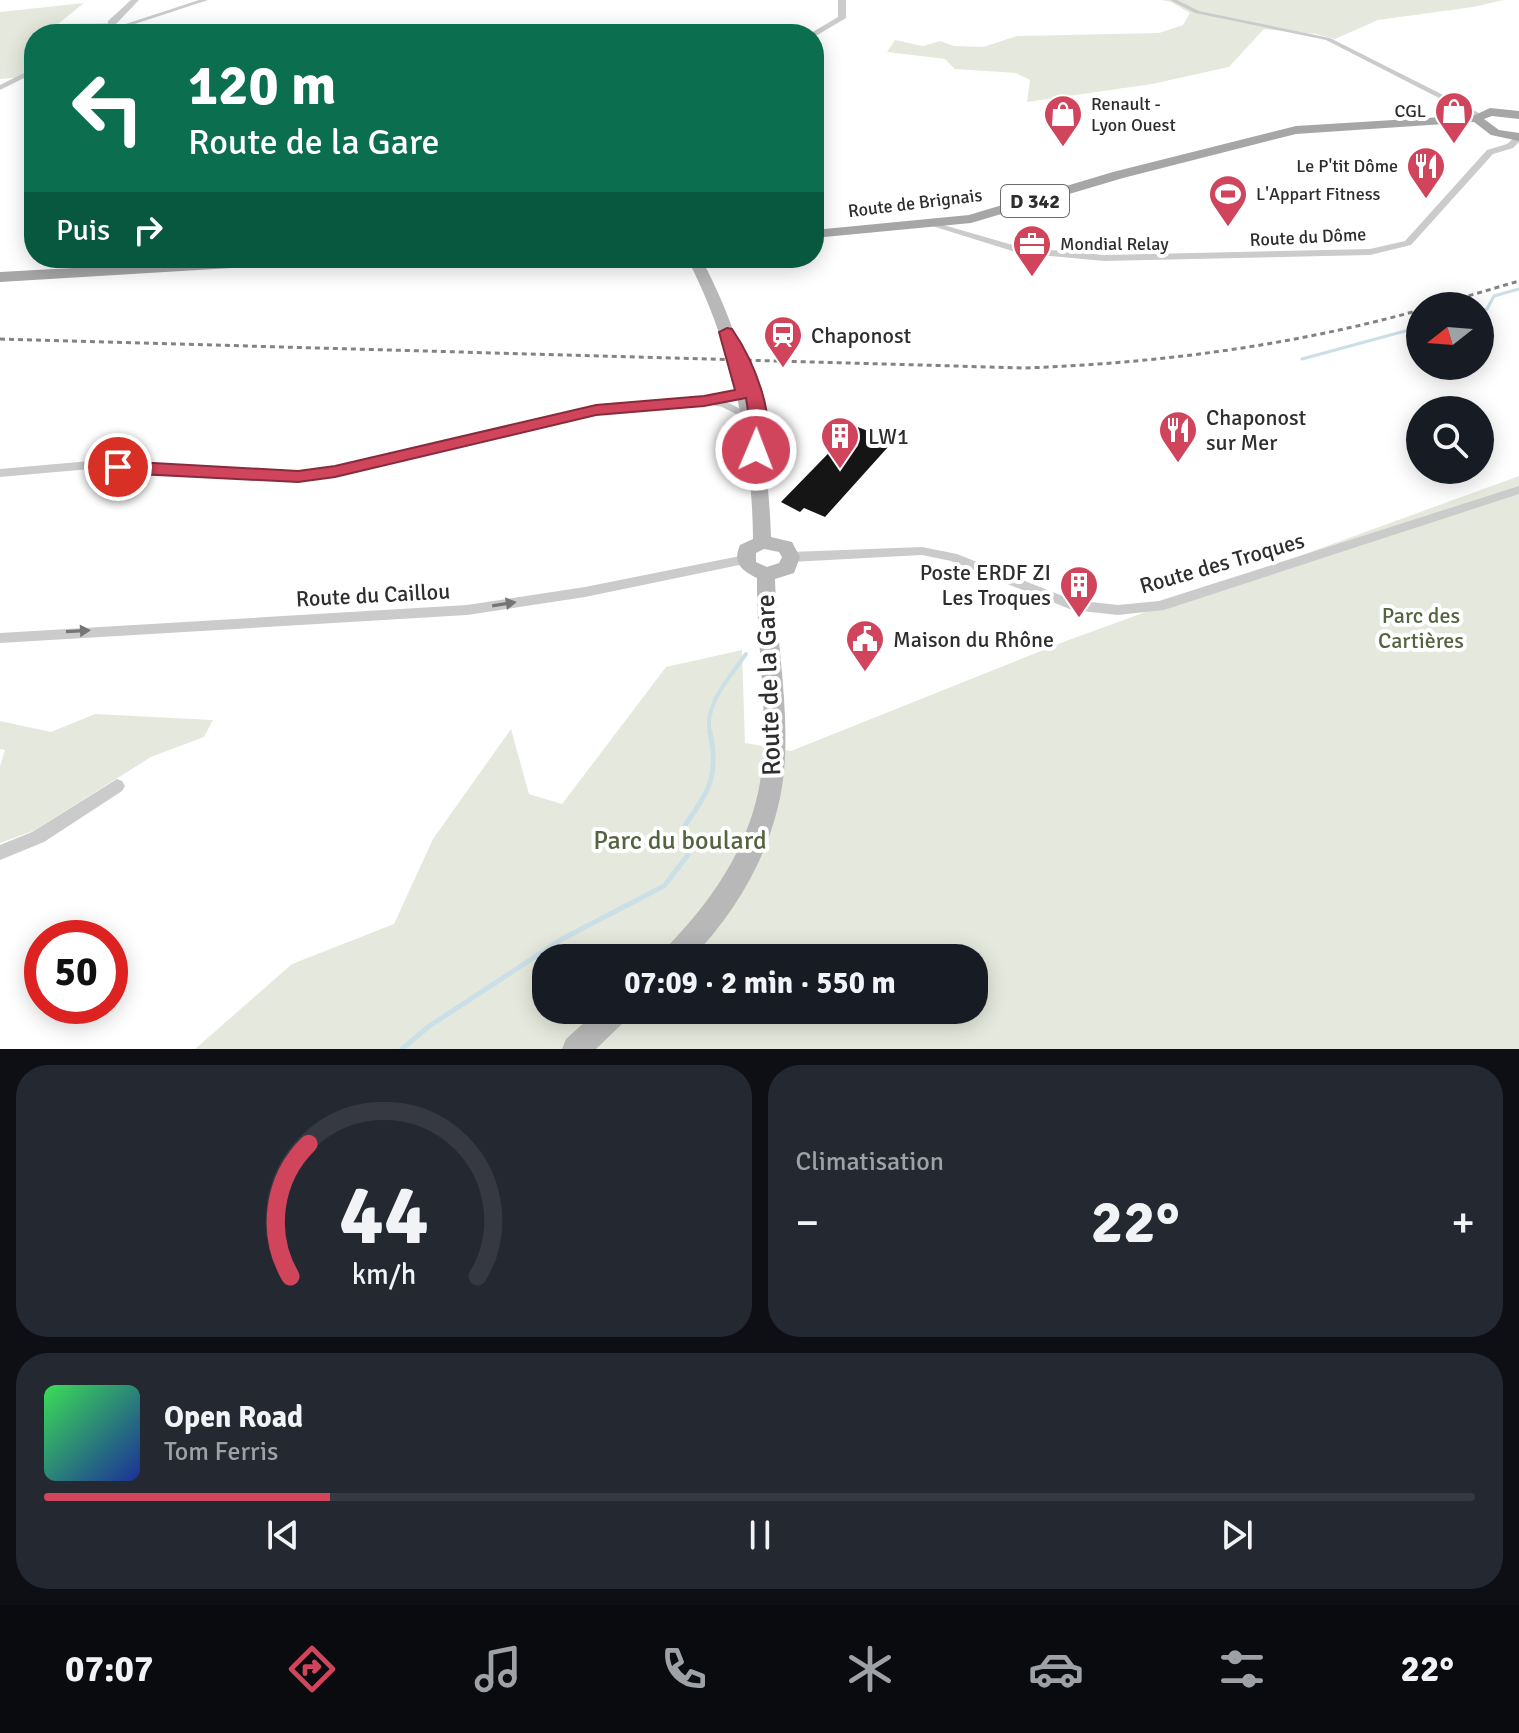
<!DOCTYPE html>
<html lang="fr">
<head>
<meta charset="utf-8">
<style>
	body { margin:0; font-family:Signika,sans-serif; background:#242831; color:#f1f3f6; height:100vh; display:flex; flex-direction:column; font-size:30px; white-space:nowrap }
	* { box-sizing:border-box; margin:0 }
	p { font-size:26px; color:#9ea1a6 }
	.icon { flex:none; width:44px; height:44px; fill:none; stroke:currentColor; stroke-width:2; stroke-linecap:round; stroke-linejoin:round }
	.map { position:relative; height:1049px; overflow:hidden }
	.details { display:flex; flex-direction:column; gap:16px; padding:16px; background:#0d0f14; flex:1 }
	.details>* { flex:none }
	.banner { position:absolute; left:24px; top:24px; width:800px; height:244px; border-radius:32px; box-shadow:0 4px 20px #0003; background:#0b6e4f; color:#fff; overflow:hidden }
	.needle { width:52px; rotate:253deg }
	.fabs { position:absolute; left:1406px; top:292px; display:grid; gap:16px }
	.fabs a { display:grid; place-items:center; width:88px; height:88px; border-radius:50%; background:#171b24; box-shadow:0 4px 20px #0003; font-size:40px }
	.speed { position:absolute; left:24px; top:920px; display:flex; gap:16px; font-size:40px; font-weight:700; text-align:center }
	.speed>* { display:grid; place-content:center; width:104px; height:104px; border-radius:50%; background:#171b24; box-shadow:0 4px 20px #0003; line-height:1 }
	.speed .limit { border:12px solid #d22; background:#fff; color:#111 }
	.pin { position:absolute; display:grid; place-items:center; width:68px; height:68px; color:#fff; margin:-34px; border:4px solid #fff; border-radius:50%; box-shadow:0 2px 8px #0007 }
	.me { position:absolute; width:88px; margin:-44px; rotate:1deg; stroke-linejoin:round; filter:drop-shadow(0 0 6px #0008) }
	.turn { display:flex; align-items:center; gap:28px; height:168px; padding:0 32px; font-size:36px }
	.turn .icon { width:104px; height:104px; stroke-width:2.5 }
	.turn b { display:block; font-size:56px; line-height:68px }
	.then { display:flex; align-items:center; height:76px; padding:0 32px; background:#0003; gap:16px; font-size:30px }
	.big { font-size:60px; font-weight:800; line-height:1.1 }
	.details .card { flex:1; display:flex; flex-direction:column; justify-content:center; gap:12px; min-width:0; padding:0 28px; border-radius:32px; background:#242831 }
	.details .dial { align-items:center; gap:0 }
	.dial svg { height:208px; overflow:visible; fill:none; stroke:#363941; stroke-width:7; stroke-linecap:round; text-anchor:middle }
	.dial text { fill:#f1f3f6; stroke:none }
	.song { display:flex; align-items:center; gap:24px }
	.cover { width:96px; height:96px; border-radius:12px; background:linear-gradient(135deg,hsl(130 70% 55%),hsl(230 70% 35%)) }
	.played { height:8px; border-radius:4px; background:linear-gradient(90deg,#d0445c 20%,#363941 20%) }
	.keys { display:flex; justify-content:space-around; direction:ltr }
	.heat { display:flex; justify-content:space-between; align-items:center; font-size:44px; direction:ltr }
	.details .tiles { flex:1; display:grid; gap:16px; grid-template-columns:1fr 1fr }
	.card:last-child { grid-column:span 2 }
	.trip { position:absolute; left:532px; top:944px; width:456px; height:80px; border-radius:32px; background:#171b24; box-shadow:0 4px 20px #0003; font-weight:800; line-height:80px; text-align:center }
	.dock { display:flex; height:128px; justify-content:space-around; align-items:center; background:#090b0e; color:#9ea1a6 }
	.dock .icon { width:56px; height:56px }
	.dock .active { color:#d0445c }
	.dock b { font-size:36px; color:#f1f3f6 }
	.map>svg:first-child { display:block }
</style>
</head>
<body>
<div class="map">
<svg width="1519" height="1049" viewBox="0 0 1519 1049">
	<rect width="100%" height="100%" fill="#fff"/>
	<path fill="#e5e9dd" fill-rule="evenodd" d="M1161 0H1504L1473 7 1378 20 1335 39 1316 34 1264 29 1229 67 1152 84 1027 102 1030 80 1016 73 955 69 945 59 887 52 895 40 923 46 940 41 954 46 983 47 1017 36 1159 33 1183 25 1190 13 1171 2Z
		M84 3 58 24 108 23 90 34H34V71L24 77 0 79V12Z
		M1519 476V1049H195L292 964 394 924 433 839 511 729 529 794 562 804 666 667 742 650 745 743 791 751 1066 641ZM546 958H974V1010H546Z
		M95 714 213 720 204 737 151 757 33 831 0 843V766L5 750 0 749V721L51 732Z"/>
	<g fill="none" stroke-linecap="round" stroke-linejoin="round">
		<path stroke="#cbdfe7" stroke-width="3" d="M1480 311 1487 309 1494 296 1519 289
			M1302 359 1420 327"/>
		<path stroke="#cbdfe7" stroke-width="4" d="M710 734C703 705 730 677 746 654"/>
		<path stroke="#cbdfe7" stroke-width="5" d="M402 1049 428 1027 562 939 664 886 688 855 685 825C710 791 719 774 710 732"/>
	</g>
	<path fill="#151515" d="M855 426 873 433 868 438 888 447 825 517 804 508 800 512 781 502Z"/>
	<g fill="none" stroke-linecap="round" stroke-linejoin="round">
		<path fill="#cbcbcb" fill-rule="evenodd" d="M199 0H208L104 34H95Z
			M1170 0H1177L1199 11 1330 38 1483 115 1476 117 1326 40 1195 13Z
			M34 68V73L0 90V85Z
			M1516 136H1519V142L1513 148 1493 154 1411 245 1370 255 1104 261 1019 253 929 225 933 222 1020 247 1104 255 1370 249 1405 241 1487 150 1507 144Z
			M814 187H819L820 189 814 191Z
			M744 391 749 394 748 396 725 401 752 415 753 417 752 419 748 420 722 407 707 404 596 413 335 476 298 480 90 469 0 477V469L90 461 298 472 335 468 596 407 704 398Z
			M1519 486V494L1164 610 1118 615 1072 610 951 561 922 555 791 562 787 560 785 557 787 554 791 552 922 547 957 554 1073 600 1118 605 1159 601Z
			M745 555 749 557 751 560 749 563 585 597 467 615 0 643V633L467 605 585 587Z
			M117 779 122 781 125 786 122 791 44 842 0 860V845L32 832Z"/>
		<path fill="#cbcbcb" fill-rule="evenodd" d="M131 0H139L114 26 169 34 107 30 108 21Z
			M838 0H846V18L814 37 811 33 838 17Z"/>
		<path fill="#b8b8b8" fill-rule="evenodd" d="M687 258H701C747 344 768 440 771 537L792 542 800 557 794 573 775 579C776 638 788 697 785 757 782 833 744 904 692 958H661L665 949C718 895 758 834 763 757 767 697 756 638 757 578 742 571 732 563 740 545L753 539C752 441 732 345 687 258ZM764 549 779 552 782 557 779 563 767 567 756 562V553Z
			M598 1010H631L627 1019 596 1049H562L566 1039Z"/>
		<path fill="#a6a6a6" fill-rule="evenodd" d="M1490 108 1519 111V119L1492 116 1484 119 1499 130 1519 133V141L1491 135 1474 122 1296 134 1123 178 971 223 814 238V230L969 215 1113 172 1296 126 1475 115Z
			M254 258H339L332 262 0 282V272Z"/>
		<path stroke="#838383" stroke-width="3" stroke-dasharray="5 4" stroke-linecap="butt" d="M1434 306 1519 281
			M0 339 1025 368C1160 363 1290 346 1420 310"/>
	</g>
	<defs><path id="oneway-solid" d="M-6-.8H1V-3.2L6.5 0L1 3.2V.8H-6Z" transform="scale(2)"/></defs>
	<g fill="#757575">
		<use href="#oneway-solid" transform="translate(504 604) rotate(-9)"/>
		<use href="#oneway-solid" transform="translate(78 631) rotate(-3)"/>
	</g>
	<path fill="#d0445c" stroke="#872c3c" stroke-width="2" d="M727 328 732 329C752 358 780 420 762 454L756 455 748 450 752 437 746 398 704 406 596 415 335 477 298 482 118 473 109 467 118 461 298 471 335 466 596 405 704 396 735 390 719 332Z"/>
	<defs>
		<symbol id="shop-pin" viewBox="-11 -11 22 30"><path d="M0 17L-7.5 6A9.5 9.5 0 1 1 7.5 6Z" fill="#d0445c" stroke="#fff"/><path d="M-5-2.5h2.3a2.7 3.5 0 0 1 5.4 0H5L5.5 6h-11ZM-1.5-2.5h3a1.5 2.3 0 0 0-3 0Z" fill="#fff"/></symbol>
		<symbol id="restaurant-pin" viewBox="-11 -11 22 30"><path d="M0 17L-7.5 6A9.5 9.5 0 1 1 7.5 6Z" fill="#d0445c" stroke="#fff"/><path d="M-5-6h1v4h1v-4h1v4h1v-4h1v5L-1.5 .5V6h-2V.5L-5-1ZM5-6V6H3V1.5H1.5Q1.5-4 5-6Z" fill="#fff"/></symbol>
		<symbol id="stadium-pin" viewBox="-11 -11 22 30"><path d="M0 17L-7.5 6A9.5 9.5 0 1 1 7.5 6Z" fill="#d0445c" stroke="#fff"/><path d="M0-5a6.5 5 0 1 0 0 10a6.5 5 0 1 0 0-10ZM-3.5-1.8h7v3.6h-7Z" fill="#fff"/></symbol>
		<symbol id="office-pin" viewBox="-11 -11 22 30"><path d="M0 17L-7.5 6A9.5 9.5 0 1 1 7.5 6Z" fill="#d0445c" stroke="#fff"/><path d="M-6-3h4V-5.5h4V-3h4V5H-6ZM-1-4.5V-3h2v-1.5ZM-6 0V1H6V0Z" fill="#fff"/></symbol>
		<symbol id="station-pin" viewBox="-11 -11 22 30"><path d="M0 17L-7.5 6A9.5 9.5 0 1 1 7.5 6Z" fill="#d0445c" stroke="#fff"/><path d="M-3-6H3Q5-6 5-4V2Q5 4 3 4L4.5 6H3L1.5 4h-3L-3 6H-4.5L-3 4Q-5 4-5 2V-4Q-5-6-3-6ZM-3.5-4v3h7v-3ZM-3.5 1v1.5H-2V1ZM2 1v1.5H3.5V1Z" fill="#fff"/></symbol>
		<symbol id="building-pin" viewBox="-11 -11 22 30"><path d="M0 17L-7.5 6A9.5 9.5 0 1 1 7.5 6Z" fill="#d0445c" stroke="#fff"/><path d="M-4-6H4V6H1V3H-1V6H-4ZM-2.5-4.3h1.7v1.8h-1.7ZM.8-4.3h1.7v1.8H.8ZM-2.5-1h1.7V.8h-1.7ZM.8-1h1.7V.8H.8Z" fill="#fff"/></symbol>
		<symbol id="civic-pin" viewBox="-11 -11 22 30"><path d="M0 17L-7.5 6A9.5 9.5 0 1 1 7.5 6Z" fill="#d0445c" stroke="#fff"/><path d="M-.6-6.5H3V-4.5H.6V-3L4-1V1h2V6H-6V1h2V-1L-.6-3ZM-1.2 2.5V6h2.4V2.5Z" fill="#fff"/></symbol>
	</defs>
	<g fill-rule="evenodd">
		<use href="#shop-pin" x="1432" y="89" width="44" height="60"/>
		<use href="#shop-pin" x="1041" y="92" width="44" height="60"/>
		<use href="#restaurant-pin" x="1404" y="144" width="44" height="60"/>
		<use href="#stadium-pin" x="1206" y="172" width="44" height="60"/>
		<use href="#office-pin" x="1010" y="222" width="44" height="60"/>
		<use href="#station-pin" x="761" y="313" width="44" height="60"/>
		<use href="#restaurant-pin" x="1156" y="408" width="44" height="60"/>
		<use href="#building-pin" x="818" y="414" width="44" height="60"/>
		<use href="#building-pin" x="1057" y="563" width="44" height="60"/>
		<use href="#civic-pin" x="843" y="617" width="44" height="60"/>
	</g>
	<g text-anchor="middle" dominant-baseline="central" stroke-width="8" stroke-linejoin="round" paint-order="stroke">
		<g font-size="18" fill="#2e2e2e" stroke="#fff" text-anchor="start">
			<text x="1091" y="104">Renault -<tspan x="1091" dy="21">Lyon Ouest</tspan></text>
			<text x="1426" y="111" text-anchor="end">CGL</text>
			<text x="1398" y="166" text-anchor="end">Le P'tit Dôme</text>
			<text x="1256" y="194">L'Appart Fitness</text>
			<text x="1060" y="244">Mondial Relay</text>
		</g>
		<g font-size="18" fill="#2e2e2e" stroke="#fff">
			<text transform="translate(915 203) rotate(-7)">Route de Brignais</text>
			<text transform="translate(1308 237) rotate(-3)">Route du Dôme</text>
		</g>
		<rect fill="#fff" stroke="#6d6d6d" stroke-width="2" x="1001" y="185" width="68" height="32" rx="6"/>
		<g font-size="20" font-weight="bold" fill="#2e2e2e">
			<text x="1035" y="201">D 342</text>
		</g>
		<g font-size="22" fill="#2e2e2e" stroke="#fff" text-anchor="start">
			<text x="811" y="335">Chaponost</text>
			<text x="1206" y="417">Chaponost<tspan x="1206" dy="25">sur Mer</tspan></text>
			<text x="868" y="436">LW1</text>
			<text x="1051" y="572" text-anchor="end">Poste ERDF ZI<tspan x="1051" dy="25">Les Troques</tspan></text>
			<text x="893" y="639">Maison du Rhône</text>
		</g>
		<g font-size="22" fill="#2e2e2e" stroke="#fff">
			<text transform="translate(1222 563) rotate(-16)">Route des Troques</text>
			<text transform="translate(373 595) rotate(-3)">Route du Caillou</text>
		</g>
		<g font-size="22" fill="#546440" stroke="#fff">
			<text x="1421" y="615">Parc des<tspan x="1421" dy="25">Cartières</tspan></text>
		</g>
		<g font-size="26" fill="#2e2e2e" stroke="#fff">
			<text transform="translate(769 685) rotate(-92)">Route de la Gare</text>
		</g>
		<g font-size="26" fill="#546440" stroke="#fff">
			<text x="680" y="841">Parc du boulard</text>
		</g>
	</g>
</svg>
<div class="fabs">
<a><svg class="needle" viewBox="-14 -14 28 28"><path d="M0-13l5 13h-10z" fill="#e53935"/><path d="M0 13l5-13h-10z" fill="#9ea1a6"/></svg></a>
<a><svg class="icon" aria-label="search" viewBox="0 0 24 24"><circle cx="10" cy="10" r="6"/><path d="M15 15l6 6"/></svg></a>
</div>
<div class="speed"><div class="limit">50</div></div>
<div class="pin" style="left:118px;top:467px;background:#d93025"><svg class="icon" aria-label="arrive" viewBox="0 0 24 24"><path d="M6 21V4h12l-3 4 3 4H6"/></svg></div>
<svg class="me" style="left:756px;top:450px" viewBox="-20 -20 40 40"><circle r="17" fill="#d0445c" stroke="#fff" stroke-width="3"/><path d="M0-11L8 9 0 5-8 9z" fill="#fff"/></svg>
<div class="trip">07:09 · 2 min · 550 m</div>
<div class="banner">
<div class="turn"><svg class="icon" aria-label="left" viewBox="0 0 24 24"><path d="M17 20v-9H6M10 6l-5 5 5 5"/></svg><div><b>120 m</b>Route de la Gare</div></div>
<div class="then">Puis<svg class="icon" aria-label="right" viewBox="0 0 24 24"><path d="M7 20v-9h11M14 6l5 5-5 5"/></svg></div>
</div>
</div>
<section class="details">
<div class="tiles">
<div class="card dial"><svg viewBox="0 0 100 80">
<path d="M14 69A42 42 0 1 1 86 69"/>
<path d="M14 69A42 42 0 0 1 21 18" stroke="#d0445c"/>
<text x="50" y="56" font-size="32" font-weight="700">44</text>
<text x="50" y="72" font-size="11">km/h</text>
</svg></div>
<div class="card"><p>Climatisation</p>
<div class="heat"><a>−</a><b class="big">22°</b><a>+</a></div>
</div>
<div class="card">
<div class="song"><i class="cover"></i><div><b>Open Road</b><p>Tom Ferris</p></div></div>
<div class="played"></div>
<div class="keys"><svg class="icon" aria-label="previous" viewBox="0 0 24 24"><path d="M18 5L8 12l10 7zM5 5v14"/></svg><svg class="icon" aria-label="pause" viewBox="0 0 24 24"><path d="M8 5v14M16 5v14"/></svg><svg class="icon" aria-label="next" viewBox="0 0 24 24"><path d="M6 5l10 7-10 7zM19 5v14"/></svg></div>
</div>
</div>
</section>
<nav class="dock">
<b>07:07</b>
<svg class="icon active" aria-label="directions" viewBox="0 0 24 24"><path d="M12 3l9 9-9 9-9-9zM9 14v-3h6M13 9l2 2-2 2"/></svg>
<svg class="icon" aria-label="music" viewBox="0 0 24 24"><path d="M9 18V5l10-2v13"/><circle cx="6" cy="18" r="3"/><circle cx="16" cy="16" r="3"/></svg>
<svg class="icon" aria-label="phone" viewBox="0 0 24 24"><path d="M5 4h4l2 5-3 2q2 4 5 5l2-3 5 2v4C11 20 4 13 5 4z"/></svg>
<svg class="icon" aria-label="climate" viewBox="0 0 24 24"><path d="M12 3v18M4 7l16 10M4 17L20 7"/></svg>
<svg class="icon" aria-label="car" viewBox="0 0 24 24"><path d="M5 17H2v-5l4-1 3-4h7l3 4 3 1v5h-3M9 17h6M6 11h13"/><circle cx="7" cy="17" r="2"/><circle cx="17" cy="17" r="2"/></svg>
<svg class="icon" aria-label="filters" viewBox="0 0 24 24"><path d="M4 7h16M4 17h16"/><circle cx="9" cy="7" r="2"/><circle cx="15" cy="17" r="2"/></svg>
<b>22°</b>
</nav>
</body>
</html>
